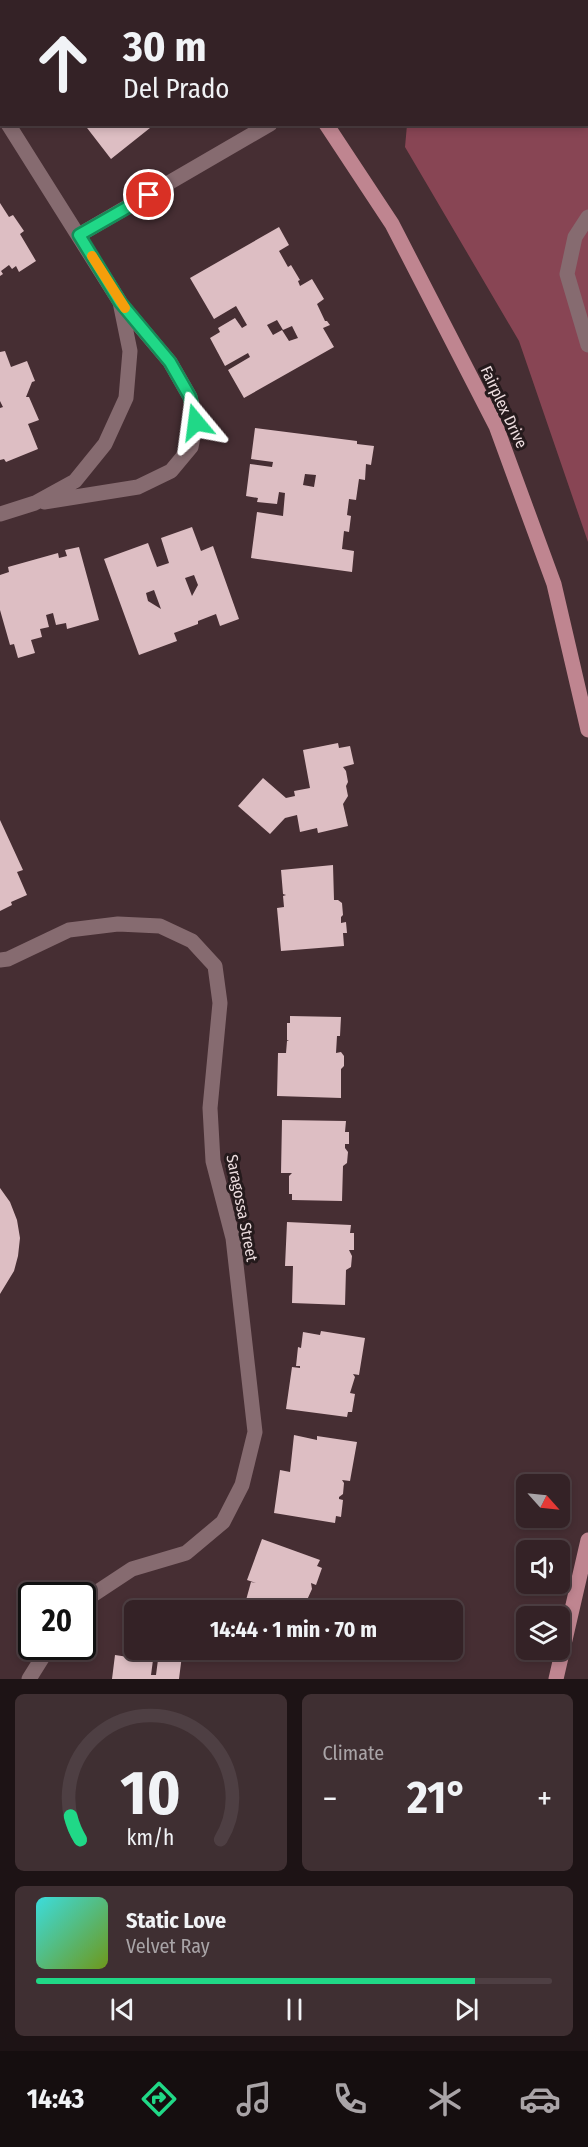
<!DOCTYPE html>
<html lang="en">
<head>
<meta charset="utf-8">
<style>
	body { margin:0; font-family:"Fira Sans Condensed",sans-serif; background:#3f2f32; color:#f1f3f6; height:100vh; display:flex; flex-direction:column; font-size:22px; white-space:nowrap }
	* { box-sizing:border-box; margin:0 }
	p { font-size:20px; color:#a9a4a7 }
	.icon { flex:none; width:33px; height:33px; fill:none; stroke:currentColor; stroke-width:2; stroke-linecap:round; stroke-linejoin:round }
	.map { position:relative; height:1679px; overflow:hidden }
	.details { display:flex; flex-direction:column; gap:15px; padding:15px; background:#1d1315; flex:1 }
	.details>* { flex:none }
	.banner { position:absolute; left:0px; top:0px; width:588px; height:126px; box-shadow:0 3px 9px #0003,0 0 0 2px #4e3f43; background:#342226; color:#f1f3f6; overflow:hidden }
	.needle { width:39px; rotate:117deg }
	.fabs { position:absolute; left:516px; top:1474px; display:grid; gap:12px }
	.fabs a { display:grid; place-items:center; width:54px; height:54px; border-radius:9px; background:#342226; box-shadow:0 3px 9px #0003,0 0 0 2px #4e3f43; font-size:30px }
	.speed { position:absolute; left:18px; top:1582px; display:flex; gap:12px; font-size:30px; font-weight:700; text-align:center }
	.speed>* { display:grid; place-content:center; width:78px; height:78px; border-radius:50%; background:#342226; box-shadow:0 3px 9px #0003,0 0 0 2px #4e3f43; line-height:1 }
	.speed .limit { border:3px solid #111; border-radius:9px; background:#fff; color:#111 }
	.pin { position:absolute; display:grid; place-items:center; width:51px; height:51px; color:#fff; margin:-26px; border:3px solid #fff; border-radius:50%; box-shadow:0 2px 6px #0007 }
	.me { position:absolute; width:66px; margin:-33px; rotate:344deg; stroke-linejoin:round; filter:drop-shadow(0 0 4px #0008) }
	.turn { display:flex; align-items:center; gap:21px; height:126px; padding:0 24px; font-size:27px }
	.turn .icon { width:78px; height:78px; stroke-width:2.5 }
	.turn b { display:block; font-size:42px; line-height:51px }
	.big { font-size:45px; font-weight:700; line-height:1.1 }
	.details .widget { flex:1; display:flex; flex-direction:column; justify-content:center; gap:9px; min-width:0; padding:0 21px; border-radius:9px; background:#3f2f32 }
	.details .dial { align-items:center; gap:0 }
	.dial svg { height:156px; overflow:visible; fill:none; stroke:#4e3f43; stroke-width:7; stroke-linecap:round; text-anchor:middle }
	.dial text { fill:#f1f3f6; stroke:none }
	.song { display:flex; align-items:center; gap:18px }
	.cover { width:72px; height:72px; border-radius:9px; background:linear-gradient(135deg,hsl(180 70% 55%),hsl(80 70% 35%)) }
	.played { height:6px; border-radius:3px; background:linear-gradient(90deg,#20d887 85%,#4e3f43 85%) }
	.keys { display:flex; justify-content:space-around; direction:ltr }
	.heat { display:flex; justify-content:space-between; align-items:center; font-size:33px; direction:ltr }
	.details .tiles { flex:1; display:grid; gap:15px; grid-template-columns:1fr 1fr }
	.widget:last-child { grid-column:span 2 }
	.trip { position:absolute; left:124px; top:1600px; width:339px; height:60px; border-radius:9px; background:#342226; box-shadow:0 3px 9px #0003,0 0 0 2px #4e3f43; font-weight:700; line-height:60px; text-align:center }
	.menu { display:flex; height:96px; justify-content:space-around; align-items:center; background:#150e0f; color:#a9a4a7 }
	.menu .icon { width:42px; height:42px }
	.menu .on { color:#20d887 }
	.menu b { font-size:27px; color:#f1f3f6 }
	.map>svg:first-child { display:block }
</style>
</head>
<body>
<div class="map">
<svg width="588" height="1679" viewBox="0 0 588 1679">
	<rect width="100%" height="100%" fill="#462e33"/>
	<path fill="#884554" d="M573 0H588V542L519 341 405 147 407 125 586 124V2L571 1Z"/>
	<path fill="#ddbec3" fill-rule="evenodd" d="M84 124H155L111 159Z
		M0 203 9 217 13 215 24 231 20 234 36 261 19 272 16 266 12 269 9 265 1 271 3 274 0 276Z
		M279 227 289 245 279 251 288 267 291 265 300 280 298 281 300 286 312 279 324 299 317 304 325 321H327L330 325 323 328 334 347 244 398 228 370 250 357 248 353 225 366 210 338 220 332 218 328 235 318 242 328 247 325 236 306 214 319 190 278ZM277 320 283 330 292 326 298 338 289 341 282 330 273 335 267 325Z
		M5 351 11 367 27 361 35 381 32 382 26 397H29L39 420 28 424 38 449 6 462 4 459 0 460V408L3 407 0 401V352Z
		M255 428 357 441V444L374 446 371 465 366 464 365 480 359 479 356 500 349 499 347 515 351 516 349 532 344 531 342 549 354 551 352 572 251 558 257 512 283 516 285 493 279 492 277 504 257 502 258 498 246 496 250 464 272 467 273 462 251 459ZM305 474 316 475 314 487 303 485Z
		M192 527 201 551 213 546 239 619 220 626 216 614 198 621V624L174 633 177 641 139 655 104 559 148 543 157 567 169 563 161 538ZM194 575 198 585 192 596 185 578ZM154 590 161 609 148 601 146 593Z
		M79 547 99 620 67 629 66 623 56 625 53 613 46 615 49 627 40 629 42 637 31 640 35 653 18 658 14 644 10 645 0 610V575L9 572 8 567 58 553 59 558 67 556 65 550Z
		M338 743 339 748 350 746 354 764 343 767 346 771 348 782 346 786 348 796 343 804 348 826 318 833 317 828 300 832 297 815 285 818 270 834 238 806 263 778 286 798 295 796 294 791 310 788 303 750Z
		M0 820 23 870 17 872 27 895 11 902 12 905 0 911Z
		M333 865 334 900H338L342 903 343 915 341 917V923L346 922 347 933H343L344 946 281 951 277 908 284 907 283 896 286 895 283 894 281 870Z
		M290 1016 341 1017 340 1036H337L336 1053 341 1052 344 1056V1066L341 1069V1098L277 1096 278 1053H286L287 1041H289L287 1040V1023H290Z
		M282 1120 346 1121 345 1132H349V1144H345V1148L348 1152 347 1163 343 1166 342 1201 292 1200V1194H289V1176L292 1173H281Z
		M0 1188 10 1202 17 1220 20 1238 18 1256 14 1271 0 1294Z
		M287 1222 351 1225 350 1233H354V1250H349L352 1256 351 1267 346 1270 345 1305 292 1303 293 1266H285Z
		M321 1331 365 1338 359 1375 353 1374 355 1377 350 1393 355 1394 352 1412H348L347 1417 286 1409 292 1367 300 1368V1366H296L298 1347 301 1348 303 1332 320 1335Z
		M294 1435 317 1440V1436L357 1442 350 1481 342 1480 344 1483 343 1494 339 1497V1499L343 1500 341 1517 336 1516 335 1523 274 1513 280 1470 290 1472Z
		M262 1539 320 1560 317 1566 322 1568 316 1585 311 1583 312 1589 307 1600 313 1602 310 1611H243L251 1582 256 1583 247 1580Z
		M159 1652 182 1655 179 1679H112L115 1655 128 1657 129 1654 148 1656V1659L153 1660 151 1675H156Z"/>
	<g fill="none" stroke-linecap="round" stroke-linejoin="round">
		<path stroke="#866b70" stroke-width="15" d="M0 112 2 114
			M588 217 575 237 567 274 588 345
			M79 235 270 124
			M44 502 138 487 171 471 191 447 196 422 190 397 170 362 121 304
			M0 514 35 503 75 481 105 444 126 398 130 351 120 302 8 124
			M0 960 8 959 69 930 118 924 160 926 192 941 215 966 220 1003 210 1108 213 1161 233 1238 255 1432 242 1485 223 1522 186 1553 132 1569 82 1602
			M29 1679 49 1647"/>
		<path stroke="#bf8590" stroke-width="15" d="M237 0 238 2
			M453 2 455 0
			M326 124 392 224 496 426 554 584 588 730
			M556 1679 588 1540"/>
	</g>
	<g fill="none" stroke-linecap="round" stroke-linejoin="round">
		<defs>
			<path id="route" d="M149 195 79 235 120 302 170 362 190 397 196 422"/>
		</defs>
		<use href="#route" stroke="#158c58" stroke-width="15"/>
		<use href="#route" stroke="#20d887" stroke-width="10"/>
		<path stroke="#f59e0b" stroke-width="10" d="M92 256 125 308"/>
	</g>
	<g text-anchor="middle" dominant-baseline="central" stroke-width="6" stroke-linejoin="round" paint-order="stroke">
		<g font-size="16" fill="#eddddf" stroke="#251a1c">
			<text transform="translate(504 407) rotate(65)">Fairplex Drive</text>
			<text transform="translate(242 1208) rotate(79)">Saragossa Street</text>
		</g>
	</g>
</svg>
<div class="fabs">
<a><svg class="needle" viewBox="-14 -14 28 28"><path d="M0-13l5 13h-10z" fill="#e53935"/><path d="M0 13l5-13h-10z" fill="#a9a4a7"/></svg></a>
<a><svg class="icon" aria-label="sound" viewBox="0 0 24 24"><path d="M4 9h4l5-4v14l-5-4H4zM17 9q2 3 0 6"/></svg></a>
<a><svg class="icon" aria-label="layers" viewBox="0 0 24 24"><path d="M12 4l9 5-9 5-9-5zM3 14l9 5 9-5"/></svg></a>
</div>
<div class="speed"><div class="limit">20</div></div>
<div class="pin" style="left:149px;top:195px;background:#d93025"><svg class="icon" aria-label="arrive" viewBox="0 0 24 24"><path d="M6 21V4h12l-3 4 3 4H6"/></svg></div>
<svg class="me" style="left:196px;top:422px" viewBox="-20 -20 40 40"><path d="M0-17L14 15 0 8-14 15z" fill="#20d887" stroke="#fff" stroke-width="4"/></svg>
<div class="trip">14:44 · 1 min · 70 m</div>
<div class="banner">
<div class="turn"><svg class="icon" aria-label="ahead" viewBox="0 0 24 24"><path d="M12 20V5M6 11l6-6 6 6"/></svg><div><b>30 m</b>Del Prado</div></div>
</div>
</div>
<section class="details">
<div class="tiles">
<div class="widget dial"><svg viewBox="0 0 100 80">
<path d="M14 69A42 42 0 1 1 86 69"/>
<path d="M14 69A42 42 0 0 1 9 57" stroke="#20d887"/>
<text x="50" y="56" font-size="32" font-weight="700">10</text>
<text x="50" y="72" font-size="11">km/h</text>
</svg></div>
<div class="widget"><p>Climate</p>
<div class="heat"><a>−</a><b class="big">21°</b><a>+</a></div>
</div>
<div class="widget">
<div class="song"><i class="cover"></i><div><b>Static Love</b><p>Velvet Ray</p></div></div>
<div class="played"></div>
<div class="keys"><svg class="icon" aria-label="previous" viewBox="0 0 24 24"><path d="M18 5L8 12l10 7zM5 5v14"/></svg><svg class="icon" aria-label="pause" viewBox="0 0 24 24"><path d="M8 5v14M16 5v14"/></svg><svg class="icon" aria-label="next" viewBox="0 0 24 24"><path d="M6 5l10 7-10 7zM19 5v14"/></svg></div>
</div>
</div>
</section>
<nav class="menu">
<b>14:43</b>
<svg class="icon on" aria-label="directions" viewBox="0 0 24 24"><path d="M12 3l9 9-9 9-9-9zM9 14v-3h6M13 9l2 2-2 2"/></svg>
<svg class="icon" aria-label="music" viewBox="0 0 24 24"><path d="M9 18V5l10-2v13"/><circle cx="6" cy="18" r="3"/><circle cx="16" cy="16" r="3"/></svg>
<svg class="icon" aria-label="phone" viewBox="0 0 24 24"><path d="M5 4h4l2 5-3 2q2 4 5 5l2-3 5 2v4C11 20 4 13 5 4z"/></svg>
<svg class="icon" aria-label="climate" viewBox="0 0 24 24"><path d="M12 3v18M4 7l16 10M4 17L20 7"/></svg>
<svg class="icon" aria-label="car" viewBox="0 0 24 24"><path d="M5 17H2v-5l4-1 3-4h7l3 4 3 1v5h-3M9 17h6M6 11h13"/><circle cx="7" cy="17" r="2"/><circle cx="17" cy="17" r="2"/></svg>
</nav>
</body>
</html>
